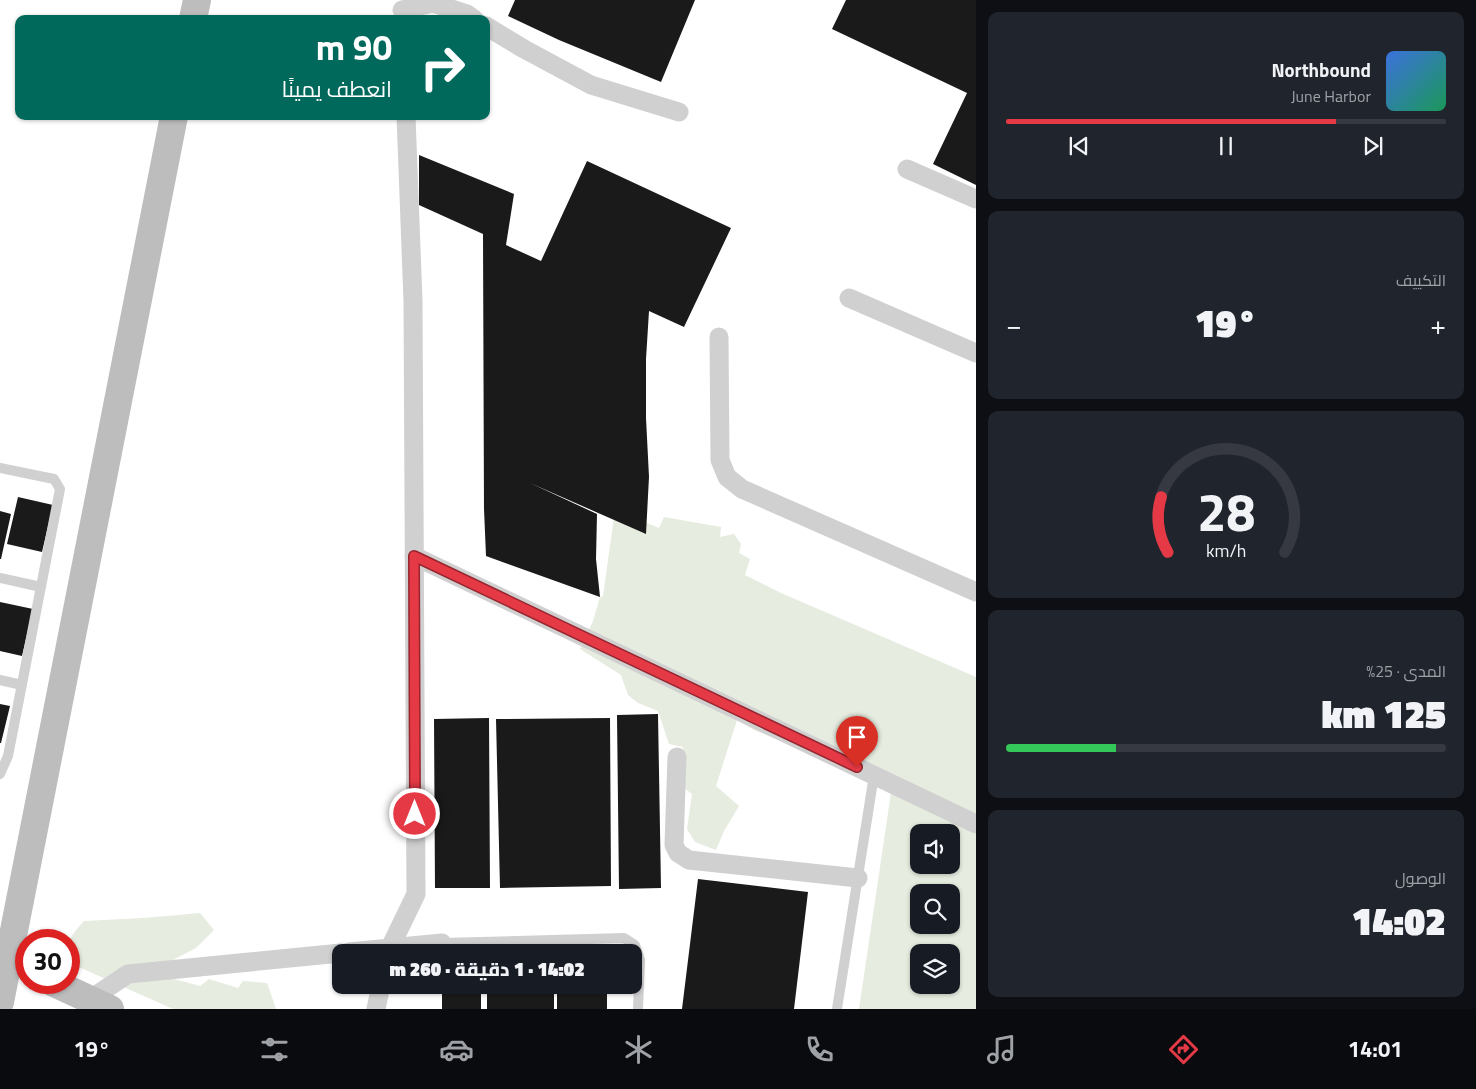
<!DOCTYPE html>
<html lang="ar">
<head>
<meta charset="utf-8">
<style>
	body { margin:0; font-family:"Titillium Web",Cairo,sans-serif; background:#20242c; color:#f1f3f6; direction:rtl; height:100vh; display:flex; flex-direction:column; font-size:19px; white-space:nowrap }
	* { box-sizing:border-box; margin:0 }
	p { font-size:16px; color:#9ea1a6 }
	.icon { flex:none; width:28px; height:28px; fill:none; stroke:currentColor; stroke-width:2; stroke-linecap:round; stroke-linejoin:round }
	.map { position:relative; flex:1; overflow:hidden; direction:ltr }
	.panel { display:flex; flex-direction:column; gap:12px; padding:12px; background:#0d0f14; width:500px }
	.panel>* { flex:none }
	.guide { position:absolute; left:15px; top:15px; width:475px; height:105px; border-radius:10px; box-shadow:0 1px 4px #0004; direction:rtl; background:#00695c; color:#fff; overflow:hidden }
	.buttons { position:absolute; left:910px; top:824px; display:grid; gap:10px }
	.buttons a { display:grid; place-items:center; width:50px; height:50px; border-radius:10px; background:#171b24; box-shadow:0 1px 4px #0004; font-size:25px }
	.speed { position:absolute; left:15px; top:929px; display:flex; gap:10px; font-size:25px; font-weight:700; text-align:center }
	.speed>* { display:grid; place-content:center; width:65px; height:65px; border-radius:50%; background:#171b24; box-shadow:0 1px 4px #0004; line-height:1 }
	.speed .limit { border:8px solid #d22; background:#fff; color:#111 }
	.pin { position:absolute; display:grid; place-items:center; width:42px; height:42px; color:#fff; margin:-51px -21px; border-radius:50% 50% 50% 0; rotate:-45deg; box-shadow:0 0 5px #0007 }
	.pin .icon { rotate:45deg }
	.me { position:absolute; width:55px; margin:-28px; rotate:0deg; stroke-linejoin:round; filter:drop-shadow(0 0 4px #0008) }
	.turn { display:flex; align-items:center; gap:18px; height:105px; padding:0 15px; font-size:22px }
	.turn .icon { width:65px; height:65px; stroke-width:2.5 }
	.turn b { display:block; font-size:35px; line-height:42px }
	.big { font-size:38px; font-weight:800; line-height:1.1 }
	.panel .tile { flex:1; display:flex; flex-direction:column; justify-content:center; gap:8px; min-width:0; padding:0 18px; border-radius:10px; background:#20242c }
	.panel .dial { align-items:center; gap:0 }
	.dial svg { height:130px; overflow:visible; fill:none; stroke:#363941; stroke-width:7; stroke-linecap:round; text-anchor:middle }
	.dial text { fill:#f1f3f6; stroke:none }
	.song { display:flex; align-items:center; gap:15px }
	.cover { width:60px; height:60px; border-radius:8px; background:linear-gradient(135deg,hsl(220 70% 55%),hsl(150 70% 35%)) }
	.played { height:5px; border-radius:2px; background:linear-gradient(90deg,#e63946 75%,#363941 75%) }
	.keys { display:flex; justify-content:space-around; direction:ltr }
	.heat { display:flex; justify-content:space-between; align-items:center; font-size:28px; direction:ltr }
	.charge { height:8px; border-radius:4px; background:linear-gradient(90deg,#34c759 25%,#363941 0) }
	.trip { position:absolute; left:332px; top:944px; width:310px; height:50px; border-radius:10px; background:#171b24; box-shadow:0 1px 4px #0004; font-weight:800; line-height:50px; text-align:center; direction:rtl }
	.tabs { display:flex; height:80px; justify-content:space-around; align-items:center; background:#090b0e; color:#9ea1a6 }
	.tabs .icon { width:35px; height:35px }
	.tabs .active { color:#e63946 }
	.tabs b { font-size:22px; color:#f1f3f6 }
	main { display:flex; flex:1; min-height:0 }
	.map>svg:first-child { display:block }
</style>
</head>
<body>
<main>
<section class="panel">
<div class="tile">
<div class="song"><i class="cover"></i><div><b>Northbound</b><p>June Harbor</p></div></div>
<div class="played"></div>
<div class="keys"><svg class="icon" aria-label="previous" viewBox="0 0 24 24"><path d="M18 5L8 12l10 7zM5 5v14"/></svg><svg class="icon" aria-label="pause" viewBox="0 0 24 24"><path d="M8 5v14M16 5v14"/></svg><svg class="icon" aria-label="next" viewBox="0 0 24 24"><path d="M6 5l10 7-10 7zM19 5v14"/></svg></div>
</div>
<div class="tile"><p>التكييف</p>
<div class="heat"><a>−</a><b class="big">19°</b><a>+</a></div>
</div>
<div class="tile dial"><svg viewBox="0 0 100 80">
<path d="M14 69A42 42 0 1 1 86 69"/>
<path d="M14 69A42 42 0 0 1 10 35" stroke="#e63946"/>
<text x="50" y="56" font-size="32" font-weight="700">28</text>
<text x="50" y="72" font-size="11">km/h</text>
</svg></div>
<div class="tile"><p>المدى · 25%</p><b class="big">125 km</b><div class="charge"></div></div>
<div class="tile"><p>الوصول</p><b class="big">14:02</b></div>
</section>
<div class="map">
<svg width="976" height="1009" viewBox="0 0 976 1009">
	<rect width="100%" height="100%" fill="#fff"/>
	<path fill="#e6ecdf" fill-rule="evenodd" d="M615 510 659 528 664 517 721 527 720 537 734 534 741 544 739 553 750 559 745 575 781 593 976 677V1009H859L892 786 754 730 737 720 716 786 739 806 724 831 716 850 695 842 687 829 692 794 684 788 683 747 669 744 658 711 638 703 628 695 621 675 580 649 593 621 600 597 603 596ZM919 832H951V865H919ZM919 892H951V925H919ZM919 952H951V985H919Z
		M200 913 214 930 196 948 171 961 170 978 200 986 209 979 238 988 243 981 267 983 276 1009H173L81 968 69 961C69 937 69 938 84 921L144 918Z"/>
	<path fill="#1a1a1a" d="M515 0H695L661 82 559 40 508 16Z
		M846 0H976V185L933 164 967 93 832 29Z
		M419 155 514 194 506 245 541 261 587 161 731 228 684 327 649 311 646 359V418L649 477 646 534 530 483 597 514 596 559 600 597 486 556 484 509 483 234 419 205Z
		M18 497 53 505 42 552 7 544Z
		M0 511 11 514 1 559H0Z
		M0 602 33 609 22 656 0 651Z
		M0 704 10 706 1 743H0Z
		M658 714 661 888 619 889 617 715Z
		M489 718 490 888H435L434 719Z
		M610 718 611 886 500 888 496 719Z
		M698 879 808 892 794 1009H682Z
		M442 985H481V1009H442Z
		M487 985H554V1009H487Z
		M557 985H607V1009H557Z"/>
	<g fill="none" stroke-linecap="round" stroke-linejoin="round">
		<path stroke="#d0d0d0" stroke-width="10" d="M0 468 54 479 60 489 8 756 0 774
			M0 578 41 587
			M0 680 22 685
			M442 943 624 938 635 945 640 960 638 1009
			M837 1009 874 775"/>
		<path stroke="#d0d0d0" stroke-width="19" d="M402 10 433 3 467 14 474 19
			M486 26 524 49 591 85 679 112
			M907 169 976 199
			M849 298 976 353
			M719 337 720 460 727 477 742 489 976 592
			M414 556 976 824
			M677 757 674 845 678 853 689 860 858 878
			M349 952 442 943
			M388 952 416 894 413 301 406 116
			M89 1000 128 974 341 953
			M376 1009 381 985"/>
		<path stroke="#bdbdbd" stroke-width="28" d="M193 19 197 0
			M52 982 110 1009
			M0 1002 174 116"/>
	</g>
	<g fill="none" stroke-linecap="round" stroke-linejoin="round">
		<defs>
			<path id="route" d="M415 814 414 556 857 767"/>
		</defs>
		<use href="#route" stroke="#96252e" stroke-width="12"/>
		<use href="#route" stroke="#e63946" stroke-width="9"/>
	</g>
</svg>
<div class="buttons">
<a><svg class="icon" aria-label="sound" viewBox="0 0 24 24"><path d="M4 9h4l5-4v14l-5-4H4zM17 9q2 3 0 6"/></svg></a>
<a><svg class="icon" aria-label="search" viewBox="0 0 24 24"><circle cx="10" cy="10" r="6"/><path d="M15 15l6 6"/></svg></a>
<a><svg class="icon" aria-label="layers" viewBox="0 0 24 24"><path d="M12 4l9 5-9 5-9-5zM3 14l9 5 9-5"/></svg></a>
</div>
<div class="speed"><div class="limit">30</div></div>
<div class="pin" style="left:857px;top:767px;background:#d93025"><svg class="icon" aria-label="arrive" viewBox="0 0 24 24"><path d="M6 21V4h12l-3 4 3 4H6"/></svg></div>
<svg class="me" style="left:415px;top:814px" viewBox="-20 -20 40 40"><circle r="17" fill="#e63946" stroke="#fff" stroke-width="3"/><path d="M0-11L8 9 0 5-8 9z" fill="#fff"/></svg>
<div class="trip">14:02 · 1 دقيقة · 260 m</div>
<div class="guide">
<div class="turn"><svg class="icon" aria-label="right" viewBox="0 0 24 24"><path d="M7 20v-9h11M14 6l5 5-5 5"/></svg><div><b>90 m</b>انعطف يمينًا</div></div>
</div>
</div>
</main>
<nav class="tabs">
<b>14:01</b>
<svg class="icon active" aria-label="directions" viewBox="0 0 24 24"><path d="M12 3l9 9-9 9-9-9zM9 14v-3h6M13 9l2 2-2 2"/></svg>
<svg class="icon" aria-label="music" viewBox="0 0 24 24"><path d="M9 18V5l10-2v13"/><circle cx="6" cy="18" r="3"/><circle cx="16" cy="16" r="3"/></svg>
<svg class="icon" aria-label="phone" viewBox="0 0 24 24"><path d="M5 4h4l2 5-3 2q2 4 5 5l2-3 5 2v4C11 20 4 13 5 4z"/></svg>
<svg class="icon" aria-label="climate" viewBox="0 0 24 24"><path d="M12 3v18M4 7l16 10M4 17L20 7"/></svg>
<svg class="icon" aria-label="car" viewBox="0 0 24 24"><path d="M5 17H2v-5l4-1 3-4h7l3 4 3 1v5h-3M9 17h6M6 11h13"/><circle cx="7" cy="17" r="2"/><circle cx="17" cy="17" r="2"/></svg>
<svg class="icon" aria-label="filters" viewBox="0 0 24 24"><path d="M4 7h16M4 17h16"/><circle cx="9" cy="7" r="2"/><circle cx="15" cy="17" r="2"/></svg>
<b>19°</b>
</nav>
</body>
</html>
